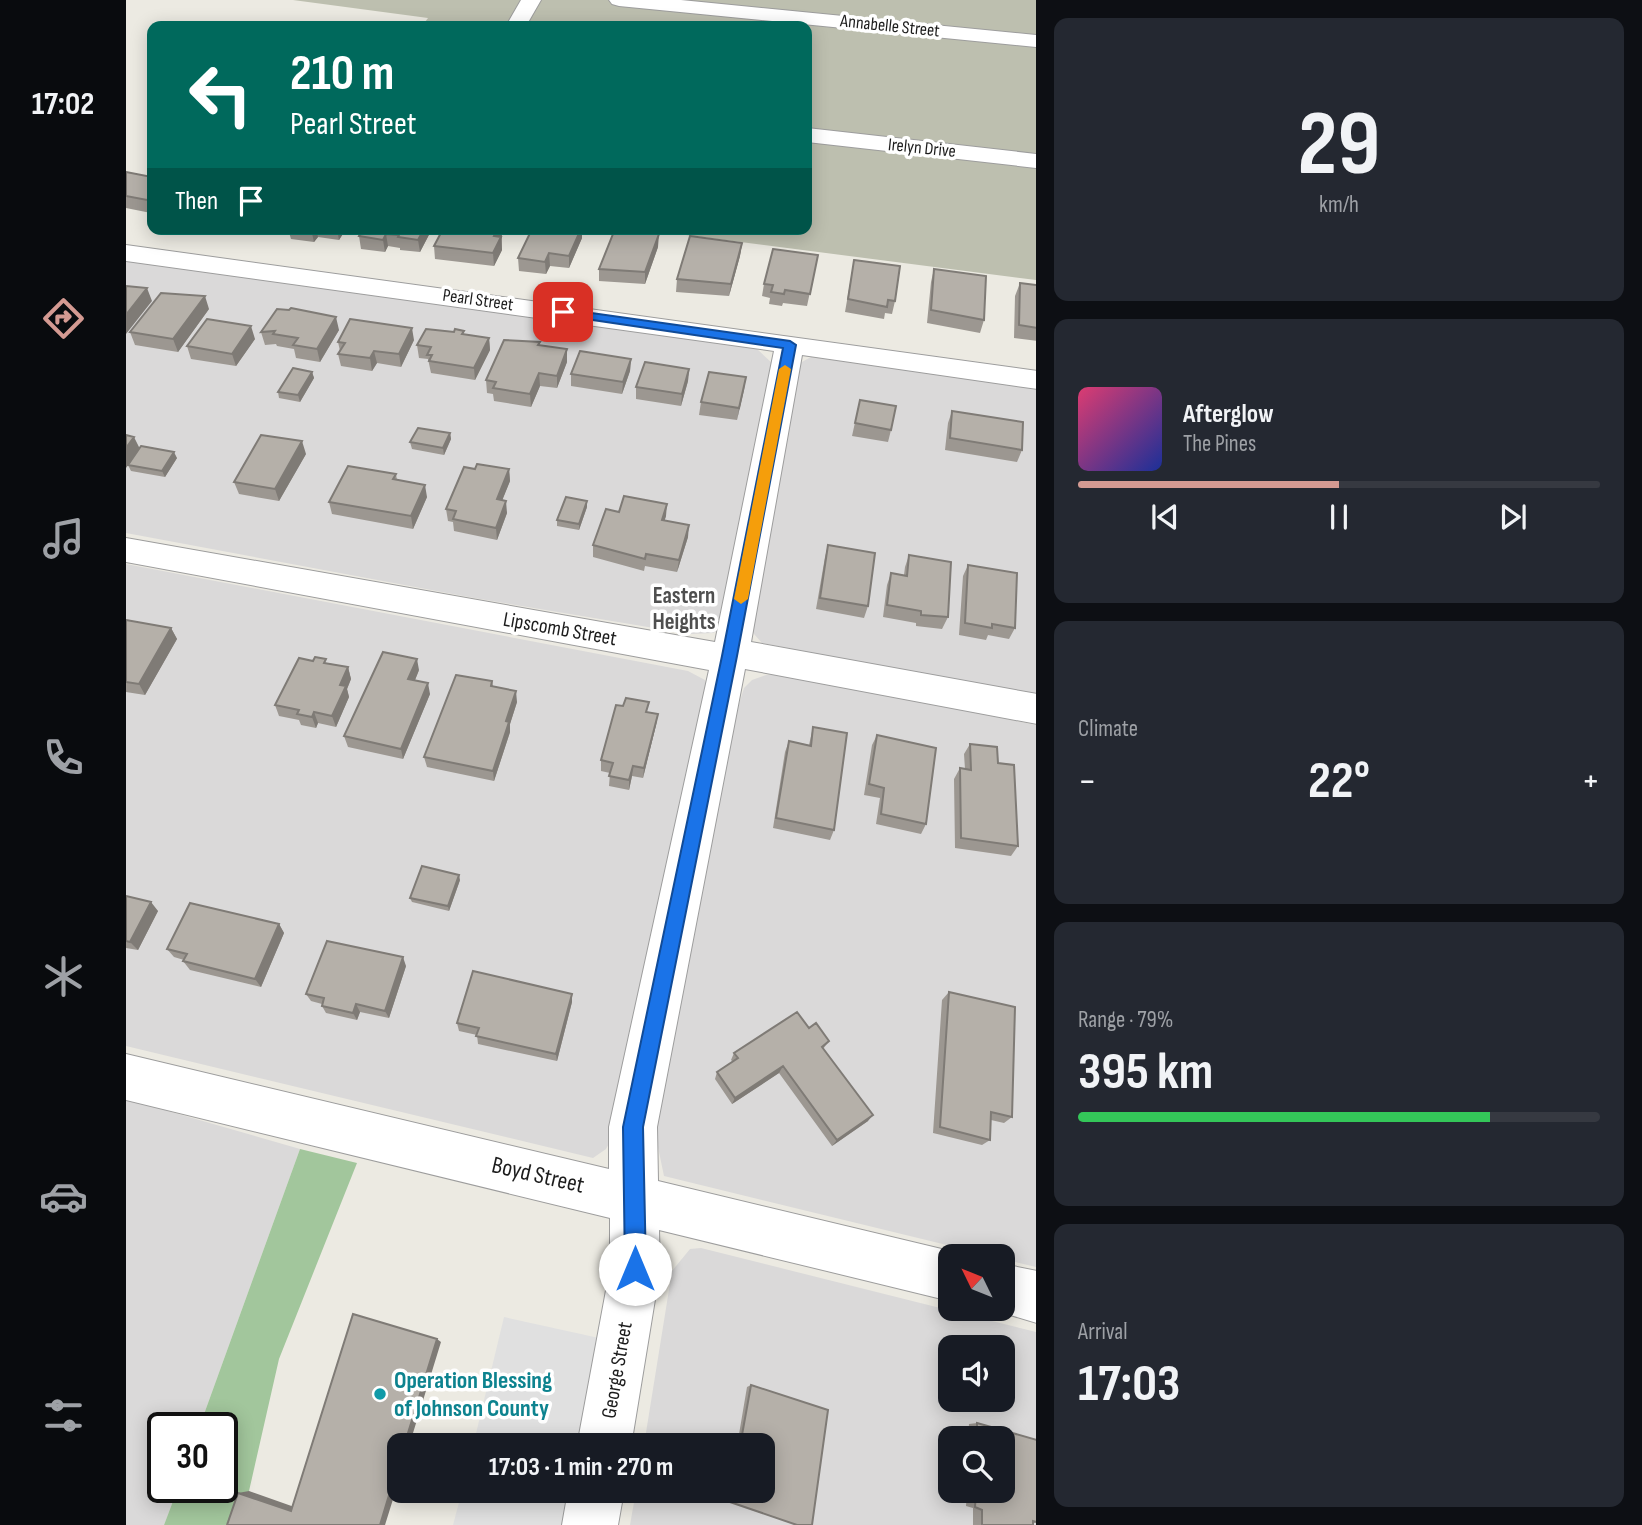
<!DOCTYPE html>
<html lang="en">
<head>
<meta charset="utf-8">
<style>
	body { margin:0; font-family:"Sofia Sans Condensed",sans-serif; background:#242831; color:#f1f3f6; height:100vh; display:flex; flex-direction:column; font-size:26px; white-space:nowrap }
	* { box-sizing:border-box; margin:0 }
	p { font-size:23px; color:#9ea1a6 }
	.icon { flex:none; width:38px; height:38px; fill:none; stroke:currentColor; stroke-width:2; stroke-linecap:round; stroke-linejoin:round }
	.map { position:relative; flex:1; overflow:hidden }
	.side { display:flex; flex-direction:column; gap:18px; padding:18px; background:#0d0f14; width:606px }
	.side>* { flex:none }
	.hud { position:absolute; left:21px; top:21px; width:665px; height:214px; border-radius:14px; box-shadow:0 4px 18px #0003; background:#00695c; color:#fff; overflow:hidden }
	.needle { width:46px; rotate:313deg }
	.fabs { position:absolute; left:812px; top:1244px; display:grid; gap:14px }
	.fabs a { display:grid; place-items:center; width:77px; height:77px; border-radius:14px; background:#171b24; box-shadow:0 4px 18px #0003; font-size:35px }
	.speed { position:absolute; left:21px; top:1412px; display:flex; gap:14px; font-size:35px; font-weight:700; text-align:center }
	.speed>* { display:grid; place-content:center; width:91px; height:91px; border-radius:50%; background:#171b24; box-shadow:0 4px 18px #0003; line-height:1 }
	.speed .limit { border:4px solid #111; border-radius:10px; background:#fff; color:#111 }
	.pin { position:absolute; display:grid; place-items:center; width:60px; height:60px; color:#fff; margin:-30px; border-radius:14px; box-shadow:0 4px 10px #0006 }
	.me { position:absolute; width:77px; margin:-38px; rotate:0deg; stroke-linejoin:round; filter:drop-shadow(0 0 5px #0008) }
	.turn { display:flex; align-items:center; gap:24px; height:147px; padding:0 28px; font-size:32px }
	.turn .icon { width:91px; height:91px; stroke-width:2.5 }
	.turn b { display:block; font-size:49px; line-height:60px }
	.then { display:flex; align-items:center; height:66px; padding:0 28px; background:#0003; gap:14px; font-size:26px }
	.big { font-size:52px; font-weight:700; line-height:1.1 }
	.side .widget { flex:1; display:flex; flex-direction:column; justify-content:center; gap:10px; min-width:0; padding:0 24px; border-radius:14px; background:#242831 }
	.side .dial { align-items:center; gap:0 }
	.dial b { font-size:91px; line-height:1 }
	.song { display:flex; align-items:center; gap:21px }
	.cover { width:84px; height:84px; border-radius:10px; background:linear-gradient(135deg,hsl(340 70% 55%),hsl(230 70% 35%)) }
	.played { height:7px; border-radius:4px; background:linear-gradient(90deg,#d49a92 50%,#363941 50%) }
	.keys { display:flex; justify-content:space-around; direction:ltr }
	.heat { display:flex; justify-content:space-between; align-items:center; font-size:38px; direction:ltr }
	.charge { height:10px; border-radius:5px; background:linear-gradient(90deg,#34c759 79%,#363941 0) }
	.trip { position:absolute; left:261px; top:1433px; width:388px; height:70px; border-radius:14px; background:#171b24; box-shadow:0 4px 18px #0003; font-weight:700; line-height:70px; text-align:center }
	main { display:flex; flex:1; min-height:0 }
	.tab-bar { display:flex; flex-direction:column; width:126px; justify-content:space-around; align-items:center; background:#090b0e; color:#9ea1a6 }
	.tab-bar .icon { width:49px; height:49px }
	.tab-bar .selected { color:#d49a92 }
	.tab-bar b { font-size:32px; color:#f1f3f6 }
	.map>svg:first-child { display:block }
</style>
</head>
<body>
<main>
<nav class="tab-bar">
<b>17:02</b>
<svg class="icon selected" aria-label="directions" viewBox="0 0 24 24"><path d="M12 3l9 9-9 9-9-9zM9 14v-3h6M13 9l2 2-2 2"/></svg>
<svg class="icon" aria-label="music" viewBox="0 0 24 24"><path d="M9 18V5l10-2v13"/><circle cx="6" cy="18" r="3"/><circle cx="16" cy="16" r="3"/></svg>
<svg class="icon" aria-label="phone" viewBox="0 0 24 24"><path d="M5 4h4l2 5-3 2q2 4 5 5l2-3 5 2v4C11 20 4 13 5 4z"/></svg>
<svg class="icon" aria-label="climate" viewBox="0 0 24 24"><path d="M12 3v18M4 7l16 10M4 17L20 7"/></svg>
<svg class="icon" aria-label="car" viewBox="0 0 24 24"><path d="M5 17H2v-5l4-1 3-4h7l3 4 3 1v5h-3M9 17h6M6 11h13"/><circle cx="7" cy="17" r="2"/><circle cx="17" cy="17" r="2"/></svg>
<svg class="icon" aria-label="filters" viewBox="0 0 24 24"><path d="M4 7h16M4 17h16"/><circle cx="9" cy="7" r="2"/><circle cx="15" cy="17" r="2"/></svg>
</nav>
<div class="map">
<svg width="911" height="1525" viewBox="0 0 911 1525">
	<rect width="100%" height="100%" fill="#eceae2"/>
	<path fill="#dad9d9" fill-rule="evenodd" d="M0 261 129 277 631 349 647 364 593 630 587 633 564 634 348 598 0 533Z
		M685 357 910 388V697L636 643 628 634 623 624 674 363Z
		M0 564 562 671 579 680 581 685 486 1138 480 1149 467 1158 0 1046Z
		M657 674 910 725V1267L877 1259V1256H866L538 1176 528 1128 546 1020 613 704 618 688 626 680 640 675Z
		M0 1099 174 1149 73 1428H37V1488H52L38 1525H0Z
		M575 1248 910 1332V1525H504L510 1491H637V1446L518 1445 546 1271 564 1249ZM824 1348H877V1400H824ZM824 1438H877V1491H824Z"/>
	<path fill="#bdbfaf" d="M167 0H910V280L513 229H681V26H296L302 18Z"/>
	<path fill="#a2c69c" d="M174 1149 231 1163 153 1359 123 1491 111 1525H38L52 1488H96V1428H73Z"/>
	<path fill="#e0e0e0" d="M378 1317 473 1338 452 1445 347 1446Z
		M336 1491H443L437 1525H327Z"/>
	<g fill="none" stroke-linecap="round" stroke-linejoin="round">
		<defs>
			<path id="street" d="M395 0H415L400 26H380Z
				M483 0H555L911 35V47L493 6 486 4Z
				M681 128 911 154V168L681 142Z
				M0 245 911 371V389L676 355 625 642 911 694V724L619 669 531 1127 532 1181 824 1251 838 1256H824V1301L533 1230 534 1269 505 1446H451L484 1269V1218L0 1100V1054L483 1169V1127L583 670 0 562V538L589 642 648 351 0 261Z
				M877 1264 911 1271V1323L864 1309H877Z
				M442 1491H498L492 1525H436Z"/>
		</defs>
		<use href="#street" stroke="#9d9d9d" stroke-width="2"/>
		<use href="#street" fill="#fff" fill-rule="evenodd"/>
	</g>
	<path fill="#9c9791" d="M0 172 26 177 25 213 0 208Z
		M162 229H220L213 240 192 237 188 242 165 239Z
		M237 229H306L294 252 274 250V248L262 246 259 252 235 249 233 236Z
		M317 229H376V250L368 266 309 259 308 246Z
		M406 229H456V238L443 268 424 266 420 274 393 271 392 258Z
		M616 243 614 256 603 296 550 292 551 279Z
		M532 247 519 284 473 281V269Z
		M692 255 681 306 657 303 656 306 643 304 644 298 636 296 638 284Z
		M728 260 769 301 766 314 759 313 758 319 719 312Z
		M808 269 858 320 854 333 801 323 805 282Z
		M894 283 911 285V341L888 338 889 296Z
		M83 309 52 352 9 345 4 332Z
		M151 309 213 330 194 362 170 358 168 349 151 346 150 344 139 345 135 332Z
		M338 334 363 338 364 350 349 380 305 373 302 359 293 358 291 345Z
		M129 339 110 366 65 359 61 346Z
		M288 340 275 367 251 363 246 371 215 366 212 354 214 351 212 342Z
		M414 345 441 349V362L431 388 414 386 405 407 368 401 367 394 361 393 360 380Z
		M505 359 504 371 496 394 445 386V374Z
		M563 369 562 381 555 406 510 399V387Z
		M186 372 188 378 174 402 153 398 152 392Z
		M620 377 611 420 573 415 575 402Z
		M734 400 765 430 762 442 726 436Z
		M826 411 896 450 891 462 819 450 822 423Z
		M324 433 325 439 318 455 286 449 284 442Z
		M13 448 51 458 39 477 5 471 2 465Z
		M180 454 153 501 113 494 108 482Z
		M349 469H383L384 481 376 500 381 513 371 540 328 531 327 522 322 521 320 509Z
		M270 474 271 480 301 497 287 529 206 514 203 502Z
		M461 507 453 530 431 526V520Z
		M493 512 540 516 538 521 562 537 551 572 519 566 518 571 467 557V545Z
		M702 545 742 606 738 618 690 609 699 557Z
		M783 555 822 617 816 629 790 626V623L757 617 761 585 765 573 778 575 779 567Z
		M842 565 889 628 883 639 862 635 860 640 833 635 837 576Z
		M0 620 45 628 51 639 19 695 0 692Z
		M201 663 222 667 225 679 221 689 223 697 210 727 192 723 190 728 175 725 173 720 153 716 149 705Z
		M293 670 289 680 304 694 277 759 222 747 218 736Z
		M366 681 367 686 391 702 384 724V732L368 781 301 767 298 757Z
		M522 712 532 714 530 725 517 778 506 776 503 790 483 786 484 773 475 771V760Z
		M687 727 708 830 704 840 647 828 659 752 663 741 683 745Z
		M751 735 800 824 795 834 750 824 754 798 738 795 746 745Z
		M844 744 872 763 892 846 885 856 829 848 828 779 834 768 839 769 838 754Z
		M334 880 323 911 286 902 284 898Z
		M0 896 32 911 12 950 0 948Z
		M153 924 158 933 135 987 64 970 57 961 58 960 48 957 41 949Z
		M280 966 263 1018 234 1012 231 1020 200 1013 196 1006V1004L185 1001 180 994Z
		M823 992 886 1117 878 1123 865 1120 864 1140 856 1145 807 1133 816 1000Z
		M446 1002 431 1061 352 1044 351 1035 333 1031 331 1023Z
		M683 1028 703 1041 697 1049 742 1121 706 1146 653 1073 606 1104 589 1079 591 1072 607 1062 605 1060 608 1053Z
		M625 1385 671 1525 601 1501 603 1491H637V1446H611L621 1387Z
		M851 1423 911 1440V1523L907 1522V1525H847V1508L840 1506 841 1491H877V1438H842L843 1424Z"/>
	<path fill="#7f7b76" d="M26 195V212L25 213 21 200Z
		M185 229H190L192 237 188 242Z
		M211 229H220L213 240Z
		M298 229H306L294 252 292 240Z
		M372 229H376V235L371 245 375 237 376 250 368 266 367 253 368 236Z
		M455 229H456V238L443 268V256Z
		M260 234 262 246 259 252 257 240Z
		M533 234 532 247 519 284V272Z
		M616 243 614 256 603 296 605 284Z
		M423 253 424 266 420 274 419 262Z
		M21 288 26 301 0 334V315Z
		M79 296 83 309 52 352 47 339Z
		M210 317 213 330 194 362 191 349Z
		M125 326 129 339 110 366 106 354Z
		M286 328 288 340 275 367 273 354Z
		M363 338 364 350 349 380 348 368Z
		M441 349V362L431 388V376Z
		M248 351 251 363 246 371 244 358Z
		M505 359 504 371 496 394 497 382Z
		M563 369 562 381 555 406 556 394Z
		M186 372 188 378 174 402 172 395Z
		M413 373 414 386 405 407 404 394Z
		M620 377 618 390 611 420 613 408Z
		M324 433 325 439 318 455 317 448Z
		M8 437 14 449 0 468V448Z
		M176 441 180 454 153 501 149 489Z
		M48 452 51 458 39 477 36 471Z
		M383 469 384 481 372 511 371 499Z
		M299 485 301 497 287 529 285 516Z
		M380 501 381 513 371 540 370 528Z
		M461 501V507L453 530V524Z
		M541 504 540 516 535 532 536 520Z
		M563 525 562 537 551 572 553 560Z
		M45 628 51 639 19 695 13 684Z
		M291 659 293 670 285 690 282 679Z
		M222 667 225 679 221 689 223 697 210 727 206 716 214 685Z
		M302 683 304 694 277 759 275 749Z
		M390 691 391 702 384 724V732L368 781 367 771 380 721Z
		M188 712 192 723 190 728 186 717Z
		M532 714 530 725 517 778 518 768Z
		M507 766 506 776 503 790V780Z
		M333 875 334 880 323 911 322 906Z
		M25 902 32 911 12 950 4 942Z
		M153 924 158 933 135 987 129 979Z
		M277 957 280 966 263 1018 259 1011Z
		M446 994V1002L431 1061 430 1054Z
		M230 1004 234 1012 231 1020 227 1013Z
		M657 1066 653 1073 606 1104 609 1098Z
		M747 1115 742 1121 706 1146 711 1140Z
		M311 1339 315 1342 283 1446H278Z
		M273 1462V1480L259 1525H254Z
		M123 1491 174 1509 165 1511 112 1493Z"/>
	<path fill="#b5b0a9" stroke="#7f7b76" stroke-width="2" d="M0 172 26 177V195L21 200 0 196Z
		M237 229H298L292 240 272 237 273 235 260 234 257 240 233 236Z
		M317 229H372L368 236 375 237 367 253 308 246Z
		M406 229H455L443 256 423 253 419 262 392 258Z
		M489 229 533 234 519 272 473 269Z
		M564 236 616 243 605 284 551 279Z
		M647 249 692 255 684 294 659 290 658 294 645 292 647 285 638 284Z
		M728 260 774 266 769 301 762 300 761 307 722 299Z
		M808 269 860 276 858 320 805 310Z
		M894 283 911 285V328L893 325Z
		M0 286 21 288 0 315Z
		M35 293 79 296 47 339 4 332Z
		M165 308 210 317 191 349 167 345 172 338 147 334 149 331 135 332 151 309 163 310Z
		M81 319 125 326 106 354 61 346Z
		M224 319 286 328 273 354 248 351 244 358 212 354 219 343 212 342Z
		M300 329 328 332 329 329 338 331 336 334 363 338 348 368 303 361 306 355H301L305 347 291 345Z
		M378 340 414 342 412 345 441 349 431 376 413 373 404 394 367 388 370 382 360 380Z
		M454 351 505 359 497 382 445 374Z
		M519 362 563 369 556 394 510 387Z
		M167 368 186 372 172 395 152 392Z
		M583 372 620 377 613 408 575 402Z
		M734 400 770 406 765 430 729 423Z
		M826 411 897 422 896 450 824 438Z
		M292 428 324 433 317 448 284 442Z
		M0 435 8 437 0 448Z
		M135 435 176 441 149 489 108 482Z
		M15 446 48 452 36 471 2 465Z
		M351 464 383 469 371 499 380 501 370 528 327 519 330 511 320 509 338 467 349 469Z
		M222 466 270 474 267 479 299 485 285 516 203 502Z
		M498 496 541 504 536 520 563 525 553 560 520 554 519 559 467 545 480 509 493 512Z
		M440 497 461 501 453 524 431 520Z
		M702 545 749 553 742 606 694 598Z
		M783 555 825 562 822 617 795 615V611L761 605 765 573 781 576Z
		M842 565 891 573 889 628 866 624V628L839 623Z
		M0 620 45 628 13 684 0 682Z
		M257 652 291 659 282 679 302 683 275 749 218 736Z
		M189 657 200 659 198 663 222 667 214 685 220 686 206 716 188 712 186 717 171 714 173 710 149 705 173 658 187 661Z
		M330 675 366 681 365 686 390 691 380 721 383 722 367 771 298 757Z
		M500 698 523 702 520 712 532 714 518 768 507 766 503 780 483 776 487 763 475 760 490 705 497 706Z
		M687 727 721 733 708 830 650 818 663 741 685 746Z
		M751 735 810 748 800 824 755 814 758 788 743 784Z
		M844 744 871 747 872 763 888 765 892 846 835 838 834 768 845 770Z
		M296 866 333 875 322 906 284 898Z
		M0 896 25 902 4 942 0 941Z
		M64 903 153 924 129 979 57 961 61 954 41 949Z
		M201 941 277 957 259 1011 230 1004 227 1013 196 1006 198 998 180 994Z
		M347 971 446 994 430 1054 350 1036 353 1028 331 1023Z
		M823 992 889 1007 886 1117 865 1112 864 1140 814 1127Z
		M671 1012 683 1028 690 1023 703 1041 696 1047 747 1115 711 1140 657 1066 609 1098 591 1072 612 1058 608 1053Z
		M227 1314 311 1339 278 1446H273V1462L254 1525H101L112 1493 165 1511Z
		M625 1385 702 1410 686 1525H671L604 1502 606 1491H637V1446H614Z
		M851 1423 911 1440V1522L907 1521V1525H856V1510L849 1507 850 1491H877V1438H851Z"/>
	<path fill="#1a73e8" stroke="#114b97" stroke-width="2" d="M437 309 664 341 670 345 611 656 517 1127 520 1269 517 1277 509 1280 502 1277 499 1269 497 1127 596 656 657 348 433 315 431 312Z"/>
	<path fill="#f59e0b" d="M659 365 665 369 622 599 615 604 608 599 653 369Z"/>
	<circle fill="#0f9aa8" stroke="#fff" stroke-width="2.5" cx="254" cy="1394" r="7"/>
	<g text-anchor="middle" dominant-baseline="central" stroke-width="7" stroke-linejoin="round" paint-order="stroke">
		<g font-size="18" fill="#1c1c1c" stroke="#fff">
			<text transform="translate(764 26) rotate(6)">Annabelle Street</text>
			<text transform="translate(796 148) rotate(6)">Irelyn Drive</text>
			<text transform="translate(352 300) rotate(8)">Pearl Street</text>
		</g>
		<g font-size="21" fill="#1c1c1c" stroke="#fff">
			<text transform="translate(434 629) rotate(10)">Lipscomb Street</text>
			<text transform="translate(491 1370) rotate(-80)">George Street</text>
		</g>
		<g font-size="23" font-weight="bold" fill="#4f4f4f" stroke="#fff">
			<text x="558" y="596">Eastern<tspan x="558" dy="26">Heights</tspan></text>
		</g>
		<g font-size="24" fill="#1c1c1c" stroke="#fff">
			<text transform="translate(412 1175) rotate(13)">Boyd Street</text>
		</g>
		<g font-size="24" font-weight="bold" fill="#0d838f" stroke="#fff" text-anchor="start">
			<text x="268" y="1380">Operation Blessing<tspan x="268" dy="28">of Johnson County</tspan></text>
		</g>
	</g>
</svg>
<div class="fabs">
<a><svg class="needle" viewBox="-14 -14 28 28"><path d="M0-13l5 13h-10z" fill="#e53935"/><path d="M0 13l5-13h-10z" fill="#9ea1a6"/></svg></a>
<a><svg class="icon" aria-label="sound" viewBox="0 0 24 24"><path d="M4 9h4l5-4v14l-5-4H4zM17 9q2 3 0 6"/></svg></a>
<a><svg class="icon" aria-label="search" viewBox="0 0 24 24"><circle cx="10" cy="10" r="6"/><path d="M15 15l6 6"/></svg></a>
</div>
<div class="speed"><div class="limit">30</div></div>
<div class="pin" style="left:437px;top:312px;background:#d93025"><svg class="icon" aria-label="arrive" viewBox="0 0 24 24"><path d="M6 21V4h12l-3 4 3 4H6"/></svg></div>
<svg class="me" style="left:509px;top:1269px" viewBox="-20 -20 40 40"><circle r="19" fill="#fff"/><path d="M0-13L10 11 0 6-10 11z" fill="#1a73e8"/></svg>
<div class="trip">17:03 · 1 min · 270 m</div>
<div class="hud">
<div class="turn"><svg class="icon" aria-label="left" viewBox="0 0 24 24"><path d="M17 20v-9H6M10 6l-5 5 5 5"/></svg><div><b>210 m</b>Pearl Street</div></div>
<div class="then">Then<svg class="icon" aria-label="arrive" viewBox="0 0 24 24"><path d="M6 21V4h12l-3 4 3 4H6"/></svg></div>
</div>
</div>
<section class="side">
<div class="widget dial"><b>29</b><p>km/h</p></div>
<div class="widget">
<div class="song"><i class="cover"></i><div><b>Afterglow</b><p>The Pines</p></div></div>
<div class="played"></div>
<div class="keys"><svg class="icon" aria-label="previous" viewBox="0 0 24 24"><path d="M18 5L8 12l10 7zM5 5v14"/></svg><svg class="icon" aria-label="pause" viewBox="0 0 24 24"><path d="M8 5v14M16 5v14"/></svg><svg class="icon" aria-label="next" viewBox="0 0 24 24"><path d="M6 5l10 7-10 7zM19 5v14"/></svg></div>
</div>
<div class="widget"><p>Climate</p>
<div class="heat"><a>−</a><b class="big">22°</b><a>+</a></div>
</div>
<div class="widget"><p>Range · 79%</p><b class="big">395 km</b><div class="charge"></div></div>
<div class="widget"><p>Arrival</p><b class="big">17:03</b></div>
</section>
</main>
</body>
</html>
